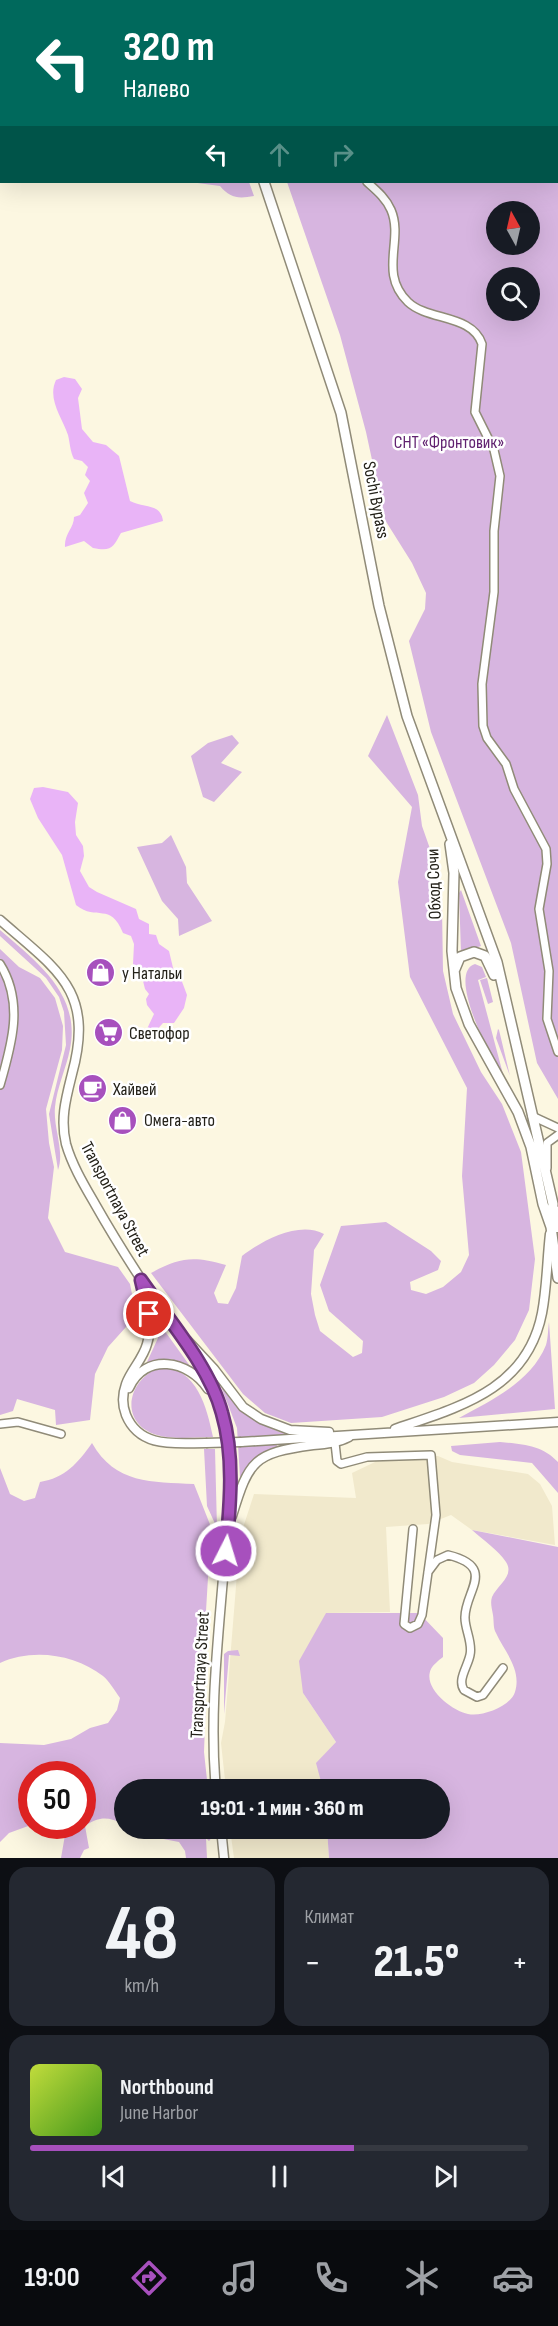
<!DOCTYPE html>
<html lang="ru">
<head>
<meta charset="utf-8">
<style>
	body { margin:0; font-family:"Sofia Sans Condensed",sans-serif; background:#242831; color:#f1f3f6; height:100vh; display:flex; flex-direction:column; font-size:22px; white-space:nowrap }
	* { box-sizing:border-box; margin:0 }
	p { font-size:20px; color:#9ea1a6 }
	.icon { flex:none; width:33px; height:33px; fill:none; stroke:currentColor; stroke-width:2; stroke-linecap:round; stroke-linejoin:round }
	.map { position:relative; height:1858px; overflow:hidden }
	.drawer { display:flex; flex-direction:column; gap:9px; padding:9px; background:#0d0f14; flex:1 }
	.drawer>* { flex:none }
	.banner { position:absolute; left:0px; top:0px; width:558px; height:183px; box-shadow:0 6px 24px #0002; background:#00695c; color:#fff; overflow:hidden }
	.needle { width:39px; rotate:352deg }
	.fabs { position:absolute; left:486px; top:201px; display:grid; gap:12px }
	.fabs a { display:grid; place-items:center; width:54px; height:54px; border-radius:50%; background:#171b24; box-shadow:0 6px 24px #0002; font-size:30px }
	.speed { position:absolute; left:18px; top:1761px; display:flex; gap:12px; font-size:30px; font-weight:700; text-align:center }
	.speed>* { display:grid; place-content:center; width:78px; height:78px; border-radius:50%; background:#171b24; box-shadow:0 6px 24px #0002; line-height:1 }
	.speed .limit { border:9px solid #d22; background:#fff; color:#111 }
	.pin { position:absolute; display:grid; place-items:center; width:51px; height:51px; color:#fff; margin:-26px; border:3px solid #fff; border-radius:50%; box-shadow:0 2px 6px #0007 }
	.me { position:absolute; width:66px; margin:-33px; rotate:5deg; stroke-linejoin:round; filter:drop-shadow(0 0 4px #0008) }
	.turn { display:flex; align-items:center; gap:21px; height:126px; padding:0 24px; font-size:27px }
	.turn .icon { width:78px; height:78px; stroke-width:2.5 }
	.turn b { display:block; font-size:42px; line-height:51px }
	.lanes { display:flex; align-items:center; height:57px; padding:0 24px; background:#0003; justify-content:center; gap:30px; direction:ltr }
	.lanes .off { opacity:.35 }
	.big { font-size:45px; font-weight:800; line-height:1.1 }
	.drawer .widget { flex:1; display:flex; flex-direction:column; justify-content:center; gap:9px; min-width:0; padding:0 21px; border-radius:18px; background:#242831 }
	.drawer .dial { align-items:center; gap:0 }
	.dial b { font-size:78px; line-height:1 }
	.song { display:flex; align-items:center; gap:18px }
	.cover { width:72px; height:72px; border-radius:9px; background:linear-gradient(135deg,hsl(70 70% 55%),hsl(100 70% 35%)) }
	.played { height:6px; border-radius:3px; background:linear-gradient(90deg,#a750bd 65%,#363941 65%) }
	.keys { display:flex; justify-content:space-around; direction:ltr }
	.heat { display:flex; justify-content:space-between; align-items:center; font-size:33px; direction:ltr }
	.drawer .tiles { flex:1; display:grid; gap:9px; grid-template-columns:1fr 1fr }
	.widget:last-child { grid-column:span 2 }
	.trip { position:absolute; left:114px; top:1779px; width:336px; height:60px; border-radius:30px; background:#171b24; box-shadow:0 6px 24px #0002; font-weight:800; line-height:60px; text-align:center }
	.dock { display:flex; height:96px; justify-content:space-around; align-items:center; background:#090b0e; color:#9ea1a6 }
	.dock .icon { width:42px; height:42px }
	.dock .selected { color:#a750bd }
	.dock b { font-size:27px; color:#f1f3f6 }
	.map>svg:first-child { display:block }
</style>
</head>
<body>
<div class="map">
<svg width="558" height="1858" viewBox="0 0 558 1858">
	<rect width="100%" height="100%" fill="#fcf7e1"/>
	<path fill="#f1e9cc" d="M438 1456 452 1462 528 1474 540 1484 552 1506 555 1545 472 1530 451 1515 428 1524 386 1527 390 1612 326 1613 303 1693 336 1742 317 1763 323 1789H226L221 1743 225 1722 240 1537 254 1494 356 1498 352 1473 375 1462V1457Z
		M230 1829H327L329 1858H234Z"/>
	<path fill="#d7b5e0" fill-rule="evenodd" d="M0 0 46 1 2 2 1 106Z
		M52 0H201V1L51 2Z
		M249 0H558V1099L537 1063 511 943 431 732 409 641 425 609 426 593 412 563 385 520 366 432 340 335 287 182H556V2ZM496 212H530V244H496ZM496 278H530V310H496Z
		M190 182H249L254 196C238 199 230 198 220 186Z
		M387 715 418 795 422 826 435 863 442 908 443 971 453 1014 481 1072 502 1104 521 1152 535 1259 529 1310 515 1340 494 1365 474 1383 444 1397 382 1417 291 1423 265 1413 243 1394 151 1273C181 1257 193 1256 226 1265L214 1293 218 1303 228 1304 236 1288 242 1256C261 1241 299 1220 324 1234L314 1250 311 1294 315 1315 320 1331 353 1357 362 1353 363 1341 329 1311 320 1285 341 1226 386 1222 431 1251 441 1261 438 1270 410 1282 411 1290 426 1294 443 1287 461 1272 469 1255 462 1176 467 1088 410 977 398 882 412 807 368 756Z
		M232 735 239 743 221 763 242 772 214 802 203 797 191 756 208 743Z
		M171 835 186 867 187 883 212 921 179 936 178 919 162 901 137 847 162 843Z
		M461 890 481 946 461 953 459 893Z
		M0 930C37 962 81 994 70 1049 66 1069 57 1087 55 1107 53 1128 65 1151 58 1170L49 1114 66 1045 64 1012 59 997 46 978 0 936Z
		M0 949 19 967 40 978 55 998 63 1026 62 1050 46 1109 49 1143 54 1167 48 1218 65 1252 118 1267 130 1284 134 1304 126 1327 108 1347 95 1374 90 1420 56 1425 55 1410 17 1399 13 1411 0 1415Z
		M475 964 482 967 486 977 478 980 503 1074C491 1059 446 973 475 964Z
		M487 978 493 1002 488 1004 480 980Z
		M498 1029 499 1030 510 1076 496 1038Z
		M549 1322 555 1409 459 1418C492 1400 531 1382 546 1345 548 1339 548 1329 549 1322Z
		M159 1323 190 1366V1367L171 1359 147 1362 158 1338 157 1325Z
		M161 1367C197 1368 207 1408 213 1437 195 1437 174 1440 157 1435 118 1423 127 1379 161 1367Z
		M220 1384C241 1409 257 1427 290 1435H276L277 1447 332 1442C300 1448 256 1446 240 1478L237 1428Z
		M500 1442C523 1444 542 1445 558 1462V1493L532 1463 460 1455 452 1451 451 1446Z
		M92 1443C115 1484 152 1482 194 1484L211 1527 201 1695 206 1697 204 1752 208 1789 124 1790V1824C108 1817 100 1816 85 1826L89 1848 84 1850 80 1858H61L65 1835 53 1826H82V1774H32L31 1825 9 1833 0 1842V1743L44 1745 71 1739 90 1728 108 1723 117 1710 120 1698C115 1691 109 1681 103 1676 75 1654 32 1648 0 1663V1468L10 1494 24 1501 35 1498 40 1482C65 1478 78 1463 92 1443Z
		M204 1449H215L217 1528 207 1506Z
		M472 1530 558 1547V1858H329L327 1829 440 1828V1790L323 1789 316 1763 336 1742 303 1693 299 1661 326 1613H419L443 1638V1657C439 1660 433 1665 431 1669 422 1688 452 1711 468 1714 482 1717 510 1707 515 1692 522 1669 504 1651 496 1633 493 1628 494 1621 493 1615 492 1609 490 1603 492 1597 497 1585 515 1576 506 1562 498 1550 483 1540 472 1530Z
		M238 1650 240 1656 229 1655 224 1714V1654L228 1651Z
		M130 1829H212L213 1836 209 1841 206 1838 207 1858H186L185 1851 179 1842 137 1834Z"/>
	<path fill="#e9b4f7" d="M64 377 75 379 82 389 78 398 82 429 93 442 106 445 119 456 130 501C143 508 161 503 163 521L121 533C113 547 112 552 93 548L84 541 65 547C64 534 74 528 74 517L80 515 88 503 84 493 90 481 85 475 88 467 82 461 74 459C70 451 70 443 68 435 62 417 47 399 56 380Z
		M43 787 68 792 78 803 75 822 76 835 83 846 84 856 80 871 89 887 97 892 136 909 139 919 149 924V934L156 935 159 944 169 951 174 972 181 979 187 995 184 1008 174 1023H163L155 1032 147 1029 154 1014 147 1005 146 999 149 994 145 989 141 973 133 964 134 944 131 936 123 933C110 901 97 922 76 905L62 855 38 818 30 799 34 788Z"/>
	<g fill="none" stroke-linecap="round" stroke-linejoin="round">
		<defs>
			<path id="minor" d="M73 2 75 0
				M0 87 2 85
				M0 112 2 111
				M367 182C376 190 386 198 391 210 404 240 378 273 408 302 428 321 472 314 482 344L475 412 494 450 500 476 494 531V592L482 684 483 726 487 738 506 764 514 789 546 849 547 864 539 909 549 971 547 1019 558 1052
				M0 964C24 1002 12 1044 0 1085
				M532 1116 558 1128
				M547 1168V1143L558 1135
				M0 1424 18 1422 61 1434
				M335 1443 337 1461 341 1464 367 1457 431 1455 436 1515 422 1615 418 1624 410 1628 404 1624 413 1529
				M428 1572 437 1560 448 1555C498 1567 464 1592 465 1618 465 1630 473 1643 470 1655 468 1666 457 1680 464 1690L477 1697 483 1695 503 1668"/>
			<path id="major" d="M0 920C57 970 95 990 72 1074 66 1098 60 1119 66 1144 72 1165 84 1185 95 1204 116 1241 139 1277 163 1312 185 1343 209 1374 221 1410 238 1458 229 1517 224 1566 218 1641 209 1715 216 1790
				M555 1210 558 1228
				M144 1289C149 1306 153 1326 147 1344 143 1359 131 1370 126 1384 122 1395 122 1405 126 1415 140 1449 176 1443 206 1443
				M187 1340 214 1369 243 1407 261 1419 290 1430 329 1432
				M129 1388C145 1352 189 1360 208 1389
				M395 1429C459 1407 527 1390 542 1313 547 1287 547 1260 550 1234
				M241 1442 558 1422
				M232 1516C249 1460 254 1453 313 1445 326 1444 338 1443 349 1437
				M221 1828 224 1858"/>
			<path id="highway" d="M220 0V2
				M264 182 341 413 379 606 407 716 497 962 553 1204 551 1227 558 1278
				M450 844 454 873 452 951 456 988 469 1024 518 1112 531 1147 543 1204 551 1227
				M455 969 460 957 474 952 485 956 494 975"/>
		</defs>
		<use href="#minor" stroke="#908b78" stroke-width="10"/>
		<use href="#major" stroke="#908b78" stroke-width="11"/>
		<use href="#highway" stroke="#908b78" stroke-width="12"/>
		<use href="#minor" stroke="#fff" stroke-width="7"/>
		<use href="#major" stroke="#fff" stroke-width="8"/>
		<use href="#highway" stroke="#fff" stroke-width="9"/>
		<defs>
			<path id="major-bridge" d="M206 1443 241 1442"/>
		</defs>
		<use href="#major-bridge" stroke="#908b78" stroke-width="11" stroke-linecap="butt"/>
		<use href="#major-bridge" stroke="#fff" stroke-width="8"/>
	</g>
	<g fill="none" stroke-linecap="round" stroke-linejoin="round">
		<defs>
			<path id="route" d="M149 1314 141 1280C168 1319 210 1367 222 1413 235 1457 230 1506 226 1551"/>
		</defs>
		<use href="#route" stroke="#6d347b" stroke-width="15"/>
		<use href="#route" stroke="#a750bd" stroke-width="10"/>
	</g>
	<defs>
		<symbol id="shop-disc" viewBox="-11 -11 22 22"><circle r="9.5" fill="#a750bd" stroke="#fff"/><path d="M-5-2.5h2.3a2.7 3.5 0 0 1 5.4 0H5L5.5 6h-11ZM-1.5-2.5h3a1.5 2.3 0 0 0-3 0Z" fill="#fff"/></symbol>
		<symbol id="supermarket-disc" viewBox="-11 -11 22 22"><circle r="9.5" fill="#a750bd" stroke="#fff"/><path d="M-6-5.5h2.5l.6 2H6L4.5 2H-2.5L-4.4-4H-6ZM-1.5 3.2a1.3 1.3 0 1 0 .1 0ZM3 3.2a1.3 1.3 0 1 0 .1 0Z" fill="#fff"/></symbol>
		<symbol id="cafe-disc" viewBox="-11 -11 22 22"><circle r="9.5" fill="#a750bd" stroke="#fff"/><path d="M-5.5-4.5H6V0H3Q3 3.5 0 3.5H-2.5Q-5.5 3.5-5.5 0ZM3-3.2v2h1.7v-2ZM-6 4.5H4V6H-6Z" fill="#fff"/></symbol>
	</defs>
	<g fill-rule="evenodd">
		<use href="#shop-disc" x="84" y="956" width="33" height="33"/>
		<use href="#supermarket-disc" x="92" y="1016" width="33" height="33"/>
		<use href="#cafe-disc" x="76" y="1072" width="33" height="33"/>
		<use href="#shop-disc" x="106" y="1104" width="33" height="33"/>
	</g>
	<g text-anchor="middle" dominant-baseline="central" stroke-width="5" stroke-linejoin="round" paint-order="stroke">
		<g font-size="18" fill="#612270" stroke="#fff">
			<text x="449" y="442">СНТ «Фронтовик»</text>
		</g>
		<g font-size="18" fill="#24221a" stroke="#fff">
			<text transform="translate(376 500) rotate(79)">Sochi Bypass</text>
			<text transform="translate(434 884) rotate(-92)">Обход Сочи</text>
			<text transform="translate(115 1199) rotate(62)">Transportnaya Street</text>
			<text transform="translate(200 1675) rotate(-87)">Transportnaya Street</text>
		</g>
		<g font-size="18" fill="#24221a" stroke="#fff" text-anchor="start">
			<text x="122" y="973">у Натальи</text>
			<text x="129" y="1033">Светофор</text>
			<text x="113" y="1089">Хайвей</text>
			<text x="144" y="1120">Омега-авто</text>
		</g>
	</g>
</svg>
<div class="fabs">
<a><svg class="needle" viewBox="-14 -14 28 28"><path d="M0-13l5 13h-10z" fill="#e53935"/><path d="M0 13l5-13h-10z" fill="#9ea1a6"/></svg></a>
<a><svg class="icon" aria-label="search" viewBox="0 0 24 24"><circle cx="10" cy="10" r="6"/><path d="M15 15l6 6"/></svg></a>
</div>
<div class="speed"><div class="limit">50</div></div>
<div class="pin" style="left:149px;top:1314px;background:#d93025"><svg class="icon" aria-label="arrive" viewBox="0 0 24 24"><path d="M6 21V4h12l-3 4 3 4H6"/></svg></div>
<svg class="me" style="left:226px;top:1551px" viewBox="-20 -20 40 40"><circle r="17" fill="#a750bd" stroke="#fff" stroke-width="3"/><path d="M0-11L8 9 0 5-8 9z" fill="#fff"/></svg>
<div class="trip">19:01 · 1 мин · 360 m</div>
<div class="banner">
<div class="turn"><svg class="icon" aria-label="left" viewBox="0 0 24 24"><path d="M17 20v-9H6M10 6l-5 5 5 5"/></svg><div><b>320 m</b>Налево</div></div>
<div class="lanes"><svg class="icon" aria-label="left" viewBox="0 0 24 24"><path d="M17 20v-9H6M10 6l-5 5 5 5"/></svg><svg class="icon off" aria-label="ahead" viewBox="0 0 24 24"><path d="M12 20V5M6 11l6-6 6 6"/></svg><svg class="icon off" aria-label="right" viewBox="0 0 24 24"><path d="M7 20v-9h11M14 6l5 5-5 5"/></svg></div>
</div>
</div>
<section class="drawer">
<div class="tiles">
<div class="widget dial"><b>48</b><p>km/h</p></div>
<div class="widget"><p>Климат</p>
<div class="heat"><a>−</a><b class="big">21.5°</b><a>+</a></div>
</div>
<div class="widget">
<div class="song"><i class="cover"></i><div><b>Northbound</b><p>June Harbor</p></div></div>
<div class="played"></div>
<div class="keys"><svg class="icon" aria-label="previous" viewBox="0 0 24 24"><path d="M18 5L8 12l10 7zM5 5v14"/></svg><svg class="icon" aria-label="pause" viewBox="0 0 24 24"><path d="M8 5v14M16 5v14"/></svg><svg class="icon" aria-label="next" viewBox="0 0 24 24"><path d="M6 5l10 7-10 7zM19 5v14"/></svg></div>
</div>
</div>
</section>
<nav class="dock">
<b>19:00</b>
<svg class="icon selected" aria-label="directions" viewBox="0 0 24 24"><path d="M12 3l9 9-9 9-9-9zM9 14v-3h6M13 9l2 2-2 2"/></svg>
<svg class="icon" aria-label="music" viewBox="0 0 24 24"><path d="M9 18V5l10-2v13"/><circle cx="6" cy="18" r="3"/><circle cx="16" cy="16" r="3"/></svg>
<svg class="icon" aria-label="phone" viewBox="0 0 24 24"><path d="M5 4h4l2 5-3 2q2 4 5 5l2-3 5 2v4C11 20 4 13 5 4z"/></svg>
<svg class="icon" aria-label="climate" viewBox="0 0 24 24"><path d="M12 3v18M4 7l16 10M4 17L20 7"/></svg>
<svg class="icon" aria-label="car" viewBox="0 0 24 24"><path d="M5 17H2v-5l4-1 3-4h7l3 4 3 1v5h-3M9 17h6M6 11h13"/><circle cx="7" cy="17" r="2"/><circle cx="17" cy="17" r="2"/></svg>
</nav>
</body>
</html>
